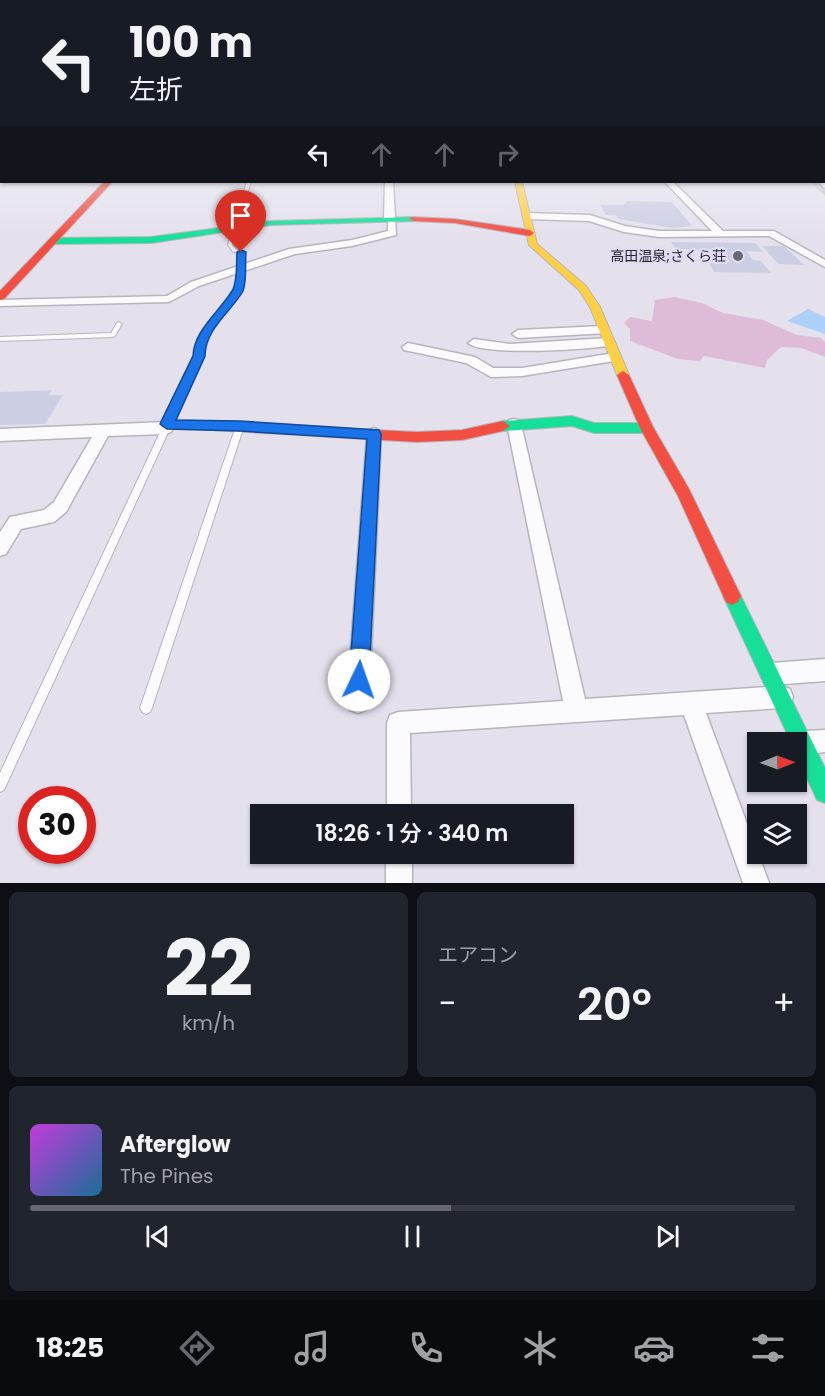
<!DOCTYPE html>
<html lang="ja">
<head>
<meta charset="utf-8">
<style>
	body { margin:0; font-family:Poppins,"Noto Sans JP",sans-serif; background:#20242c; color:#f1f3f6; height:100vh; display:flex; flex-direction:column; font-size:22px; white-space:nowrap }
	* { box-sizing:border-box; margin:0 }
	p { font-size:20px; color:#9ea1a6 }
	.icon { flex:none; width:33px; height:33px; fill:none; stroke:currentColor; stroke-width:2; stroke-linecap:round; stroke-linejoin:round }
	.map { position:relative; height:883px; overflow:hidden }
	.details { display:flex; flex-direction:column; gap:9px; padding:9px; background:#0d0f14; flex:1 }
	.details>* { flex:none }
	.banner { position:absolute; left:0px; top:0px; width:825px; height:183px; box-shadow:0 2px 4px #0004; background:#171b24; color:#f1f3f6; overflow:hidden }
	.needle { width:39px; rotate:89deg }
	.tools { position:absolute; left:747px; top:732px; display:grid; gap:12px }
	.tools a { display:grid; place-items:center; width:60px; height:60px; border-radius:0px; background:#171b24; box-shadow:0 2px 4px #0004; font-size:30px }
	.speed { position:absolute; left:18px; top:786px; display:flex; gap:12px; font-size:30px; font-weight:700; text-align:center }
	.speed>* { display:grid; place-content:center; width:78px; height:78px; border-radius:50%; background:#171b24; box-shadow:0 2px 4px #0004; line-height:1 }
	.speed .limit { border:9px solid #d22; background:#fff; color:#111 }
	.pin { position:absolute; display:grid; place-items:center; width:51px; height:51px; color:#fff; margin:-62px -26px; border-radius:50% 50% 50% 0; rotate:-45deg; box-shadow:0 0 6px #0007 }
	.pin .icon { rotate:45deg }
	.me { position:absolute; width:66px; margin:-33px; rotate:3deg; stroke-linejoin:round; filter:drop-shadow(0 0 4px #0008) }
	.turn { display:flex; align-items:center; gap:21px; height:126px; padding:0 30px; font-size:27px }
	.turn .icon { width:78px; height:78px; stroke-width:2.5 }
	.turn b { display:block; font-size:42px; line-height:51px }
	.lanes { display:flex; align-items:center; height:57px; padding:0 30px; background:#0003; justify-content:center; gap:30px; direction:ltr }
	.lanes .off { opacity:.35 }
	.big { font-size:45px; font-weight:600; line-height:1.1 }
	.details .card { flex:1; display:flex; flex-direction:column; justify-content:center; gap:9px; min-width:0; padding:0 21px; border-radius:9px; background:#20242c }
	.details .dial { align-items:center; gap:0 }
	.dial b { font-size:78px; line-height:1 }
	.song { display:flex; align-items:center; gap:18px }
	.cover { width:72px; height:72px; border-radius:9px; background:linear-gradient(135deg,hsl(290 70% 55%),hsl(200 70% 35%)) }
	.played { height:6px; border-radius:3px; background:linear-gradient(90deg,#696771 55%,#363941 55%) }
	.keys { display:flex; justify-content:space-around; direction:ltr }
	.heat { display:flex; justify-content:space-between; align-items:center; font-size:33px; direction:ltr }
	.details .tiles { flex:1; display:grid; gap:9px; grid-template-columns:1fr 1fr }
	.card:last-child { grid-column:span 2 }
	.trip { position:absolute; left:250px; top:804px; width:324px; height:60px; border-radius:0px; background:#171b24; box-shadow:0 2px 4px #0004; font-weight:600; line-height:60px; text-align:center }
	.dock { display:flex; height:96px; justify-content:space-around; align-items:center; background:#090b0e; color:#9ea1a6 }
	.dock .icon { width:42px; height:42px }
	.dock .current { color:#696771 }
	.dock b { font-size:27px; color:#f1f3f6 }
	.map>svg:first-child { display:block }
</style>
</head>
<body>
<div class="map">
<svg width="825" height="883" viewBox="0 0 825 883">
	<rect width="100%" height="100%" fill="#e4e1ed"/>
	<path fill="#debcd8" d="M675 297 702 303 723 313 763 320 797 335 821 338 825 342V357L801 348 781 347 767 360 765 368 704 356 700 361 678 359 630 341V329L624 323 630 317 652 321 655 300Z"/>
	<path fill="#add0f8" d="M808 309 825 317V334L787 321Z"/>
	<path fill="#cccfe4" d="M628 201 672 202 692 226 673 228 619 219 615 215H606L600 205H623Z
		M671 242 755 243 763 252 746 251 753 260 761 261 771 273 714 272 709 263 730 262 721 250 676 249Z
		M762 246H784L804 265 778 264Z
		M52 390 49 395H63L45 424 0 425V392Z"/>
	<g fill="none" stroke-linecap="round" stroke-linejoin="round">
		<defs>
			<path id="lane" d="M247 182H251L239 216 232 245 237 250 243 252 242 278 240 291 211 330 203 346 201 357H197C194 330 223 314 234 292 240 280 238 265 238 253L233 252 228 245 235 216Z
				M119 322 122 324 115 336 113 337 0 341V337L111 333 117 323Z
				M167 423 171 426 4 790 0 792V773L163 426Z
				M240 423 244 426 152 708 150 712 146 714 142 712 140 708 236 426Z"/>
			<path id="street" d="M824 116H825V121H824Z
				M824 132H825V137H824Z
				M824 155H825V159H824Z
				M824 180 825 181V188L817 182Z
				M385 182H393L396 235 352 246 295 254 199 286 169 302 0 306V300L167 296 191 282 289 249 352 240 388 231V220L384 218Z
				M665 182H673L723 231H774L825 260V267L769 236 659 237 624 232 589 221 527 219 523 216 527 213 590 215 625 226 659 231H712Z
				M603 326 607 327V333L518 338 512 334 518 330Z
				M608 338 614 342 612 345C591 350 481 356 468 343L474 339 510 344Z
				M408 343 475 357 493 368H522L614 353 620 357 614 361 522 376 491 377 466 363 404 350 402 347Z
				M514 419 519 420 521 424 585 699 782 686 790 689 793 697 790 705 782 708 706 713 769 883H743L684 715 410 733 411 814H387V723L390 715 398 712 563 701 507 424 509 420Z
				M166 422 171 424 173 428 171 432 166 434 108 436 66 512 54 522 21 529 6 554 0 556V532L10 517 44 510 54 502 92 437 0 441V429Z
				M374 428 379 430 381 434 369 702 366 710 358 713 350 710 347 702 367 434 369 430Z
				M825 659V681L771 685 764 681 760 674 764 667 771 663Z
				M825 730V752L803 755 796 752V742H792L795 735 803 731Z
				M386 854H412V883H386Z"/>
			<path id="fast" d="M414 217 418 219 417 221 271 225 151 243 52 244 48 241 52 238 151 237 271 221Z
				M572 416 594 423H647L654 428 647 433H594L572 426 503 431 496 426 503 421Z
				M732 587 738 590 825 768V803L817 800 796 755V742H791L726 602 723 596 726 590Z"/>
			<path id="slow" d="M515 182H522L537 244 586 286 600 307 629 375 627 378 623 379 617 375 590 307 579 290 529 245Z"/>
			<path id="jam" d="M104 182H112L4 299 0 300V291Z
				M411 217 455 219 530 230 534 233 530 236 455 223 414 221 410 219Z
				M199 352 205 356 176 420 417 432 462 430 503 421 510 426 503 431 462 440 417 442 162 427 160 424 193 356Z
				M623 371 629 375 653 427 689 489 738 590 741 596 738 602 732 605 726 602 678 496 640 428 617 375Z"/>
		</defs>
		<use href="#lane" stroke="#b7b4be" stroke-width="2"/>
		<use href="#street" stroke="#b7b4be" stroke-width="3"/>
		<use href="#fast" stroke="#b7b4be" stroke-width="2"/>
		<use href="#slow" stroke="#b7b4be" stroke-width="2"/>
		<use href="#jam" stroke="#b7b4be" stroke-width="2"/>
		<use href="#lane" fill="#fbfafc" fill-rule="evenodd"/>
		<use href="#street" fill="#fbfafc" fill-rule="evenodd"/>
		<use href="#fast" fill="#16e098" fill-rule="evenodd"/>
		<use href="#slow" fill="#ffcf43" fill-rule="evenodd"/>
		<use href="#jam" fill="#f24e42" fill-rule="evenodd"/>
		<defs>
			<path id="rail" d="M815 182 825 193"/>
		</defs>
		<use href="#rail" stroke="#c7c6c9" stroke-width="4.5"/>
		<use href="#rail" stroke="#e0dbf3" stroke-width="3" stroke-dasharray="8" stroke-linecap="butt"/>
	</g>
	<linearGradient id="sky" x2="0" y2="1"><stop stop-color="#90bfee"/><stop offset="0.48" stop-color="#f3f2f7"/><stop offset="1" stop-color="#f3f2f7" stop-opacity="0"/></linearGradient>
	<rect width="825" height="238" fill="url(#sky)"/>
	<path fill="#1a73e8" stroke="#114b97" stroke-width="1.5" d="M241 250 246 252C245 263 247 281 243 291 231 312 205 329 205 356L176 420 240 421 379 430 381 434 369 680 366 687 359 690 352 687 349 680 367 439 240 431 167 429 160 424 193 356C194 330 220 311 232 291 238 281 236 263 237 252Z"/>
	<circle fill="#696771" stroke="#e0dbf3" stroke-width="2" cx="738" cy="256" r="6"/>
	<g text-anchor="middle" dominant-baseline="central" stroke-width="4.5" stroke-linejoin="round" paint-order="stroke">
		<g font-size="14" fill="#27252e" stroke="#e0dbf3" text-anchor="end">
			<text x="726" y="256">高田温泉;さくら荘</text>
		</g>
	</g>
</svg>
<div class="tools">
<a><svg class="needle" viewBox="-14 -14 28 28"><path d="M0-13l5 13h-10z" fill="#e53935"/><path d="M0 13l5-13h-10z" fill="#9ea1a6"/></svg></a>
<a><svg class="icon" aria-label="layers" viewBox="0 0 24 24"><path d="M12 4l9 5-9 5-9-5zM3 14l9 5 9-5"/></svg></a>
</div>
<div class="speed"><div class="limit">30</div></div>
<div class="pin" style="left:241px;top:252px;background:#d93025"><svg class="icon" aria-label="arrive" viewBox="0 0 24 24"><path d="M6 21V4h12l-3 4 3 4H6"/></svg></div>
<svg class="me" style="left:359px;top:680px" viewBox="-20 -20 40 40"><circle r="19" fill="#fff"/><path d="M0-13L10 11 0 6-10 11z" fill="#1a73e8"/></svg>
<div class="trip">18:26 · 1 分 · 340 m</div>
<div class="banner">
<div class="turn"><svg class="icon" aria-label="left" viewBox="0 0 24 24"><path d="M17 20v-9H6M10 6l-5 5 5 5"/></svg><div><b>100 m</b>左折</div></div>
<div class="lanes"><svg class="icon" aria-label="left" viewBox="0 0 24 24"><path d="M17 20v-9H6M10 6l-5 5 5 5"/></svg><svg class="icon off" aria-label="ahead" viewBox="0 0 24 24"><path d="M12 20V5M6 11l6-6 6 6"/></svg><svg class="icon off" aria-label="ahead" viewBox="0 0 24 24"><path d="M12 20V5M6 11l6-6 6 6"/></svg><svg class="icon off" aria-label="right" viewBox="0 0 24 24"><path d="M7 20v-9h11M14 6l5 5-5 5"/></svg></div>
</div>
</div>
<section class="details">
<div class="tiles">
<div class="card dial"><b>22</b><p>km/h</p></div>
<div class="card"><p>エアコン</p>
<div class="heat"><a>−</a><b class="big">20°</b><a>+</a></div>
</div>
<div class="card">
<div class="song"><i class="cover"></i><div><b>Afterglow</b><p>The Pines</p></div></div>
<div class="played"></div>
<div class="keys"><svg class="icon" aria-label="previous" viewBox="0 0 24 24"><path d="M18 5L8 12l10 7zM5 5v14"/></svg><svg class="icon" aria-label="pause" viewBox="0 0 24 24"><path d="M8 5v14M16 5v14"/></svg><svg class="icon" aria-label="next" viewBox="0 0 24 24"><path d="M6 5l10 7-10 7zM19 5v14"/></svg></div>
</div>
</div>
</section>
<nav class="dock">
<b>18:25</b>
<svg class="icon current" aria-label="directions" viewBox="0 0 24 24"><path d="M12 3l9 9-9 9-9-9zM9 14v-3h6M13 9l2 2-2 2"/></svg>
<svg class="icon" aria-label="music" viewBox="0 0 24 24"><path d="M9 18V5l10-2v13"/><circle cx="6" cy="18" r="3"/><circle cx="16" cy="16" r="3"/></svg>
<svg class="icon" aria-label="phone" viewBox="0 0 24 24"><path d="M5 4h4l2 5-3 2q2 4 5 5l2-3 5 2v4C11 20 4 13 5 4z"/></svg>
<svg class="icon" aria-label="climate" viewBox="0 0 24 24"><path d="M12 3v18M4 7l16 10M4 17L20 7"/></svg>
<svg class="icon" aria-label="car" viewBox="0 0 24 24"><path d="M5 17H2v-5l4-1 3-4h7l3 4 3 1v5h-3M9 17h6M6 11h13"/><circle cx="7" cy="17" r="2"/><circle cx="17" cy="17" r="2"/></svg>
<svg class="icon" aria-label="filters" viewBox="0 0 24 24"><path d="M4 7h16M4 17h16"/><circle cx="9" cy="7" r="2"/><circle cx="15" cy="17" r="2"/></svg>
</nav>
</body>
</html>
